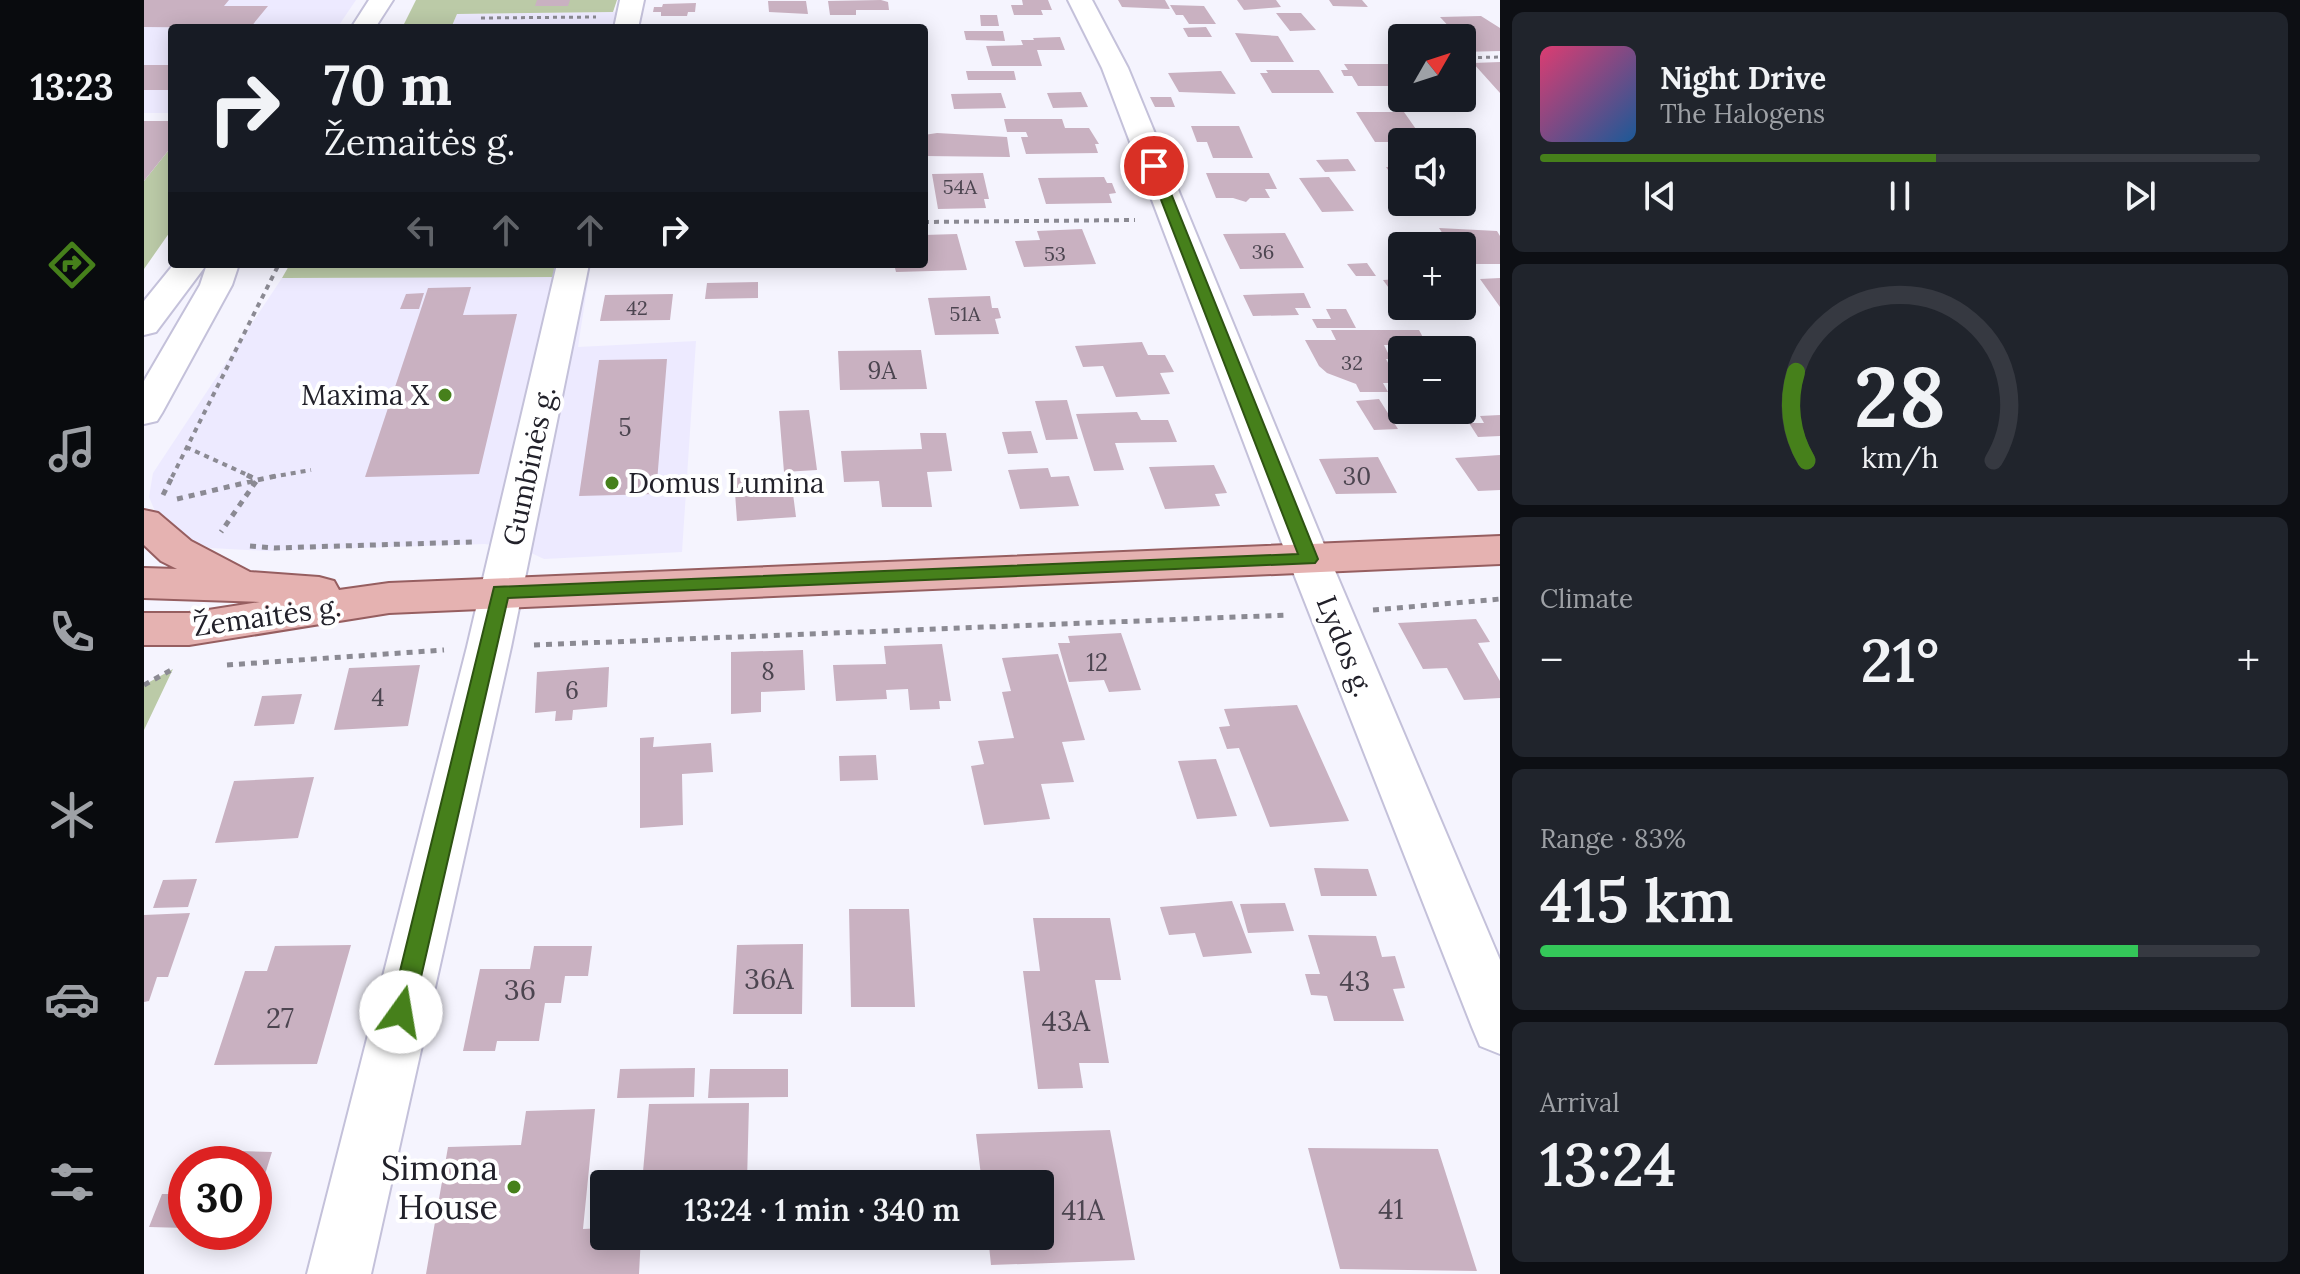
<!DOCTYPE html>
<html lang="en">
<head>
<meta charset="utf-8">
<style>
	body { margin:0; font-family:Lora,serif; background:#20242c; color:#f1f3f6; height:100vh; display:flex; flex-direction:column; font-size:30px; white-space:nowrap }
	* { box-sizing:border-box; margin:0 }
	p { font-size:26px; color:#9ea1a6 }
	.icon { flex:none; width:44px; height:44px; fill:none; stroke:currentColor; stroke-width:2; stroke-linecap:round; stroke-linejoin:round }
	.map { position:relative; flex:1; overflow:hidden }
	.details { display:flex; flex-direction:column; gap:12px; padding:12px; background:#0d0f14; width:800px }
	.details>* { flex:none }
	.top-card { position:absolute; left:24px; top:24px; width:760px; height:244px; border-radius:8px; box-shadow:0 4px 20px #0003; background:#171b24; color:#f1f3f6; overflow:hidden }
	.needle { width:52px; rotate:51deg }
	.fabs { position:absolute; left:1244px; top:24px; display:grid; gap:16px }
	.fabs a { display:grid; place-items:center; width:88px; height:88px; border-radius:8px; background:#171b24; box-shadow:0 4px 20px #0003; font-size:40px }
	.speed { position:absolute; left:24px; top:1146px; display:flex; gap:16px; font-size:40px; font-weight:700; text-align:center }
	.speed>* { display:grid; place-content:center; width:104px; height:104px; border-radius:50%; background:#171b24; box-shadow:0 4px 20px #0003; line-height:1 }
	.speed .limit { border:12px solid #d22; background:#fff; color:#111 }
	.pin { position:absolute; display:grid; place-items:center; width:68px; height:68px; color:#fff; margin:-34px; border:4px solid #fff; border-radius:50%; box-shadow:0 2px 8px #0007 }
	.me { position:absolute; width:88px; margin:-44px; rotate:13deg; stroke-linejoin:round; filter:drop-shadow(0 0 6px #0008) }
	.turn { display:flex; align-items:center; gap:28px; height:168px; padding:0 24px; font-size:36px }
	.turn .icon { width:104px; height:104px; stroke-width:2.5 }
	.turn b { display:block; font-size:56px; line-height:68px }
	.lanes { display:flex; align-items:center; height:76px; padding:0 24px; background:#0003; justify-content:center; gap:40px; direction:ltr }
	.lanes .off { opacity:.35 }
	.big { font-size:60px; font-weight:600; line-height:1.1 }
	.details .card { flex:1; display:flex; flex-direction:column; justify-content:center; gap:12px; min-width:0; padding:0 28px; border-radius:12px; background:#20242c }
	.details .dial { align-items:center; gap:0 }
	.dial svg { height:208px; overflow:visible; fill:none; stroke:#363941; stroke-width:7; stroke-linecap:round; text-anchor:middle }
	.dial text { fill:#f1f3f6; stroke:none }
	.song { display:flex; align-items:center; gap:24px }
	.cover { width:96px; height:96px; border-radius:12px; background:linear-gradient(135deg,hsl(340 70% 55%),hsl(210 70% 35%)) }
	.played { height:8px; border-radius:4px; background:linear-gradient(90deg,#46801b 55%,#363941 55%) }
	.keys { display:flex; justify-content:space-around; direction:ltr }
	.heat { display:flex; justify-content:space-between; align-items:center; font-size:44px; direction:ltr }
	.charge { height:12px; border-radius:6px; background:linear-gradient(90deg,#34c759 83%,#363941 0) }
	.trip { position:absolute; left:446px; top:1170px; width:464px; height:80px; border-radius:8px; background:#171b24; box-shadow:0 4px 20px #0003; font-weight:600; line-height:80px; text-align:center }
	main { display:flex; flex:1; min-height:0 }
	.tabs { display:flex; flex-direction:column; width:144px; justify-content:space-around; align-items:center; background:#090b0e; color:#9ea1a6 }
	.tabs .icon { width:56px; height:56px }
	.tabs .active { color:#46801b }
	.tabs b { font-size:36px; color:#f1f3f6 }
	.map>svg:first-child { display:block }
</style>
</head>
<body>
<main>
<nav class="tabs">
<b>13:23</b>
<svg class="icon active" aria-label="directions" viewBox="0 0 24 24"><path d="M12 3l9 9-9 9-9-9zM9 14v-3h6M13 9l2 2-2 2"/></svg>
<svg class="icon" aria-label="music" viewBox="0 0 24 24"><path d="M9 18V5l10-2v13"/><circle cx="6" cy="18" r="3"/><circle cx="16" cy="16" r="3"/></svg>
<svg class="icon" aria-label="phone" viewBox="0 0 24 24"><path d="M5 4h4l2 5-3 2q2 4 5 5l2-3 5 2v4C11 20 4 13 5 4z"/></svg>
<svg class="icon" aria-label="climate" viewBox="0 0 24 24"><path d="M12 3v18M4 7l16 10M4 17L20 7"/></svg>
<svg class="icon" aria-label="car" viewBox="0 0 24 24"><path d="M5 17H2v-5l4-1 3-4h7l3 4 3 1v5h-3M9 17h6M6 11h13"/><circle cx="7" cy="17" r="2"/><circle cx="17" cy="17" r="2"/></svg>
<svg class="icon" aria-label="filters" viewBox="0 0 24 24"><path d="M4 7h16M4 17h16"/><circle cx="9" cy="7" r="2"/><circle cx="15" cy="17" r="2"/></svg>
</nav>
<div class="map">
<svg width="1356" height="1274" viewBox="0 0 1356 1274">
	<rect width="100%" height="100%" fill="#f5f4fe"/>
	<path fill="#edeaff" d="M0 0H212L193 28H28V113H0Z
		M473 12 470 28H307L313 14Z
		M445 275 434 347 552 341 538 552 400 559 385 552 341 544 123 551 66 548 32 535 13 516 5 497 9 473 138 278Z"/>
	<path fill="#bbcaa7" d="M272 0H473L469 12 313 14 307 28H258Z
		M28 146V229L0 269V181Z
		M146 264H415L412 277 138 278Z
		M29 669 0 730V685Z"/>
	<path fill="#c9b1c1" d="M0 0H85L80 6H124L106 28 0 27Z
		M393 0H426L424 6H391Z
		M737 0 744 2 745 10H712V15H686L684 1Z
		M878 0H904L908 10H897L899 15H870L867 5H879Z
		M974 0H1021L1026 9 978 7Z
		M1093 0H1132L1137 7 1100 10Z
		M1185 0H1218L1224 7 1189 6Z
		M624 1H662L664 14 625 12Z
		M552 3 551 12H544L543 16H517V12H509L510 7H518L519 4Z
		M1026 5 1060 6 1072 24H1045L1039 15H1032Z
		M1132 13H1157L1172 30 1146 31Z
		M836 15H853L855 26H837Z
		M1337 16 1356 28V51L1318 52V38H1298L1291 31H1309L1296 17Z
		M368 24H450L449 28H367Z
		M1062 27 1068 37H1044L1039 28Z
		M820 31H859L861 41 822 40Z
		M1091 33 1134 36 1150 62H1107Z
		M916 37 921 50H893L898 66H848L842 46 879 45 877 40H890L889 38Z
		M28 62V90H0V65H26Z
		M1356 62V93L1329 63Z
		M1200 64H1247L1258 79V86H1214L1208 76H1200L1197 70H1204Z
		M1122 70H1175L1190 93H1128L1116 73H1124Z
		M822 71H870L872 80H824Z
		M1077 71 1092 94 1035 92 1024 73Z
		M937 92 944 107 909 108 903 93Z
		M857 93 862 108 810 109 807 94Z
		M1006 97H1027L1031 107H1011Z
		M1212 112H1260L1281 142H1231Z
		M860 119H918L921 128H945L955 144H951L954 153 882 154 877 137H884L882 132H863Z
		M0 121H28V146L0 181Z
		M1047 126H1095L1109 158H1069L1063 142H1053Z
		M793 133 863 137 866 157 780 156V135Z
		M1204 159 1212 171 1181 172 1172 160Z
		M1242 167H1258V190Z
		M839 173 845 199H840L842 208 794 209 788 174Z
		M1062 173H1125L1133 189H1121L1126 198H1106L1102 202 1089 198H1072Z
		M960 177 963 183H968L972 193 965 194 968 203 902 204 894 178Z
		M1185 177 1210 211 1178 212 1155 178Z
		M1295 228 1353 231 1356 236V264H1318V246H1307Z
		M938 229 952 264 880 267 871 241 896 240 893 231Z
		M1141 233 1160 268 1096 269 1079 234Z
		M813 234 823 270 752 272 750 264H780V235Z
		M1223 263 1232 276H1212L1203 264Z
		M1356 278V307L1336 279Z
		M1255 279 1258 291H1247L1239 280Z
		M614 282V298L561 299 563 283Z
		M327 287 319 315 373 314 335 474 221 477 284 288Z
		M280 293 275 309H256L262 294Z
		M1160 293 1167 308H1151L1155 315 1109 316 1099 295Z
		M529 294 526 320 456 321 461 295Z
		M846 296 848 308H854L857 318 851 319 855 334 791 335 784 298Z
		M1182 309H1202L1212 328H1173L1168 319H1187Z
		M1187 330H1275L1283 345H1240L1247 359H1242L1255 383H1239L1244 392H1216L1212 384 1183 373 1175 366 1161 340H1192Z
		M998 342 1004 355H1021L1030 372 1016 373 1026 394 972 397 959 366 939 367 931 346Z
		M777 350 783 389 696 390 694 351Z
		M523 359 512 494 435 496 455 360Z
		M1235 399 1254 429 1230 430 1212 401Z
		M923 400 934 439 902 440 891 401Z
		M665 410 673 470 640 472 635 411Z
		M993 412 997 420H1024L1033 442 971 443 980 470 950 471 932 414Z
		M1356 415V436L1334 437 1325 423H1340L1336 416Z
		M887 431 894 453 864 454 858 432Z
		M776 433H802L808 471 783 472 788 507H738L735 481 700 482 697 451 778 449Z
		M1356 455V490L1334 491 1311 458Z
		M1234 457 1253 493 1192 494 1175 459Z
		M1070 465 1083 493 1071 494 1076 506 1021 509 1005 467Z
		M904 468 907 477 925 476 935 506 876 509 864 470Z
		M626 476 627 487 648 486 652 517 593 521 590 478Z
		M1332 619 1346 642 1334 643 1356 681V698L1320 700 1303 668 1279 669 1254 623Z
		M977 633 997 690 965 692 960 680 925 682 914 643H926L924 636Z
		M798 644 807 701H795L796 709 766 710 764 689 742 690 743 699 692 701 689 665 742 664 740 646Z
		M659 650 661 690 617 692V712L587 714V652Z
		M914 654 941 740 918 742 930 782 897 784 906 819 840 825 827 766 840 764 834 741 870 738 858 692 867 691 858 658Z
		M276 665 264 726 190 730 205 668Z
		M465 667 463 707 429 710 428 720 411 721 412 711 391 713 393 672Z
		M158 694 150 724 110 726 118 696Z
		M1153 705 1205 821 1126 827 1095 748 1083 749 1075 727 1086 726 1080 709Z
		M510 737 509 747 567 743 569 772 538 774 539 825 496 828V738Z
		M732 755 734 780 696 781 695 756Z
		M1072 759 1093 816 1053 819 1034 761Z
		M170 777 154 838 71 843 90 781Z
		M1170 868 1224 869 1233 896H1177Z
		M53 879 44 907 9 908 19 880Z
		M1088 901 1108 953 1059 957 1051 933 1025 935 1016 907Z
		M1141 903 1150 931 1104 933 1096 904Z
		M705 909H765L771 1007H707Z
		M46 913 24 977H13L5 1001 0 1002V915Z
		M889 918H966L977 980H951L965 1063H935L939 1088 894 1089 879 971H896Z
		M1164 935 1232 936 1238 957 1251 956 1261 988 1249 989 1260 1021H1190L1183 996 1167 995 1161 974H1176Z
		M659 944 658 1014H589L593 945Z
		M207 945 173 1064 70 1065 101 971H123L131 946Z
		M390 946H448L444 976H421L417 1003H401L395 1041H353L351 1051H319L336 969H386Z
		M551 1068 550 1097 473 1098 476 1069Z
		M566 1069H644V1097L564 1098Z
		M605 1103 603 1182 498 1183 505 1104Z
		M451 1109 439 1229 460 1228V1236H497L495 1274H282L304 1147 377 1145 382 1111Z
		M966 1130 991 1260 847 1265 844 1236H896V1184H838L832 1134Z
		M1164 1148 1294 1149 1333 1271 1196 1269Z
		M67 1150 128 1152 111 1206 110 1164H62Z
		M18 1194H42V1228L5 1227Z"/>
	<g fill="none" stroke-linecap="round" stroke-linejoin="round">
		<defs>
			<path id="street" d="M476 0H500L494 28H470Z
				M924 0H948L984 68 1186 559 1356 960V1054L1336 1046 1328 1027 1144 559 958 68Z
				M413 264H445L367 647 227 1274H163L323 647Z"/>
			<path id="secondary" d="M225 0H249L231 28H207Z
				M30 264H63L12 332 0 335V301Z
				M63 264H95L88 285 18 413 13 421 0 424V381L56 285Z"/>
			<path id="primary" d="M0 510 14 513 47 541 106 572 175 577 190 581 195 590 245 583 1356 536V564L245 613 45 645H0V613H45L116 602 0 598V568L33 569 17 561 0 545Z"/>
		</defs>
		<use href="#street" stroke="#c4c1da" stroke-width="4"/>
		<use href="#secondary" stroke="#c4c1da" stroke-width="4"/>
		<use href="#primary" stroke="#965e60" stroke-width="4"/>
		<path stroke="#8b8a93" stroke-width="3" stroke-dasharray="4 4" stroke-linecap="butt" d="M337 18 452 17
			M1318 58 1356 57"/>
		<path stroke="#8b8a93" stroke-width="4" stroke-dasharray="5 5" stroke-linecap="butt" d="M780 222 991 220
			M42 447 108 477
			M28 477 135 264
			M127 477 167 470"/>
		<path stroke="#8b8a93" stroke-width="5" stroke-dasharray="6 6" stroke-linecap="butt" d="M103 475 113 480 137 475
			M19 495 29 475
			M33 499 113 480 77 532
			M106 546 130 548 328 542
			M1229 610 1356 599
			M390 645 1144 615
			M83 665 300 650
			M0 685 29 669"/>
		<use href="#street" fill="#fff" fill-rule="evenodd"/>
		<use href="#secondary" fill="#fff" fill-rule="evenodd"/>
		<use href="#primary" fill="#e5b2b1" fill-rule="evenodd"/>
	</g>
	<path fill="#46801b" stroke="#2e5312" stroke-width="2" d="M1006 163 1016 166 1174 559 1171 563 364 598 269 1012 265 1020 257 1023 249 1020 246 1012 350 587 1154 554 1004 166Z"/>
	<g fill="#46801b" stroke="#fff" stroke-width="3">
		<circle cx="301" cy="395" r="8"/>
		<circle cx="468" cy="483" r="8"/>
		<circle cx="370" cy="1187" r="8"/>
	</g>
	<g text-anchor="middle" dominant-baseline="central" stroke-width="8" stroke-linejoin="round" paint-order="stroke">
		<g font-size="20" fill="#4c4550">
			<text x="816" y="186">54A</text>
			<text x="1119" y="251">36</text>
			<text x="911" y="253">53</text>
			<text x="493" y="307">42</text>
			<text x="821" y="313">51A</text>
			<text x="1208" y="362">32</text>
		</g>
		<g font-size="24" fill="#4c4550">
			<text x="738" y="370">9A</text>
			<text x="481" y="427">5</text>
			<text x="1213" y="476">30</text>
			<text x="953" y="662">12</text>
			<text x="624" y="671">8</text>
			<text x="428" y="690">6</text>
			<text x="234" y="697">4</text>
		</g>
		<g font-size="28" fill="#22212a" stroke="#fff" text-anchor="end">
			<text x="285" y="395">Maxima X</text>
			<text x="484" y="483" text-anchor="start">Domus Lumina</text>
		</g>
		<g font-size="28" fill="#22212a" stroke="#fff">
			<text transform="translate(385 466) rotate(-78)">Gumbinės g.</text>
			<text transform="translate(123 616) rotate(-8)">Žemaitės g.</text>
			<text transform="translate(1201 646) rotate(68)">Lydos g.</text>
		</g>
		<g font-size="28" fill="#4c4550">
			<text x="625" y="979">36A</text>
			<text x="1211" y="981">43</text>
			<text x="376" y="990">36</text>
			<text x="136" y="1018">27</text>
			<text x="922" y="1021">43A</text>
			<text x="1247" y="1209">41</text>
			<text x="939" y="1210">41A</text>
		</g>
		<g font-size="34" fill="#22212a" stroke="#fff" text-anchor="end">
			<text x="354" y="1167">Simona<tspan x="354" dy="39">House</tspan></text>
		</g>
	</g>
</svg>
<div class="fabs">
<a><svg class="needle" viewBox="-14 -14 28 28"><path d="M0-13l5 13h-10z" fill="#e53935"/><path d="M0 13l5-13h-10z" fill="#9ea1a6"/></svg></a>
<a><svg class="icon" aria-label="sound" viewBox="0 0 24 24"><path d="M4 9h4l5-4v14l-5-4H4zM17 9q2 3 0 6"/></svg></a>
<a>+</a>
<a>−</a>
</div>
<div class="speed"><div class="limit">30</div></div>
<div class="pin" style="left:1010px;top:166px;background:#d93025"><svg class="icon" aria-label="arrive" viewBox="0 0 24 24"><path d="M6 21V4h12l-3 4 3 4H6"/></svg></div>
<svg class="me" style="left:257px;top:1012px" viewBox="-20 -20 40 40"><circle r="19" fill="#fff"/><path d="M0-13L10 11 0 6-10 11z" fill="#46801b"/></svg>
<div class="trip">13:24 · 1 min · 340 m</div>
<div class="top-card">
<div class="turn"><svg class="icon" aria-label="right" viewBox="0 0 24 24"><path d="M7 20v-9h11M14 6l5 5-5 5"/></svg><div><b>70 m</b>Žemaitės g.</div></div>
<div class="lanes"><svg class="icon off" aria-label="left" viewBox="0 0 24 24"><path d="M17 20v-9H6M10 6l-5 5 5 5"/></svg><svg class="icon off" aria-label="ahead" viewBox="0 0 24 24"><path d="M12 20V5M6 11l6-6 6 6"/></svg><svg class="icon off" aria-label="ahead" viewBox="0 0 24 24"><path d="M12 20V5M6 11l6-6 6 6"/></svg><svg class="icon" aria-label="right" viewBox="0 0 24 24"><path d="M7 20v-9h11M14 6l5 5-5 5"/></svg></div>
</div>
</div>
<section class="details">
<div class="card">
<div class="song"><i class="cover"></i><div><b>Night Drive</b><p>The Halogens</p></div></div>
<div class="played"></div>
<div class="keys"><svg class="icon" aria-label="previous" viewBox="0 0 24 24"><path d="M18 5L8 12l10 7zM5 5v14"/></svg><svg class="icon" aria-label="pause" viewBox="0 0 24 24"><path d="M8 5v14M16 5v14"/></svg><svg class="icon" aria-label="next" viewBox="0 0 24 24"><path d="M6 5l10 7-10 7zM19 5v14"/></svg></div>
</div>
<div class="card dial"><svg viewBox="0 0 100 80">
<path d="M14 69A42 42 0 1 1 86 69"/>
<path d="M14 69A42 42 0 0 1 10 35" stroke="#46801b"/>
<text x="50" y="56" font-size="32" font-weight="700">28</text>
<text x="50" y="72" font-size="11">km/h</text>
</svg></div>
<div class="card"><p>Climate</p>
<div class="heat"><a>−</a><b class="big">21°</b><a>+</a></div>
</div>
<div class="card"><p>Range · 83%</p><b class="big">415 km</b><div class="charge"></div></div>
<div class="card"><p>Arrival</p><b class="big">13:24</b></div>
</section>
</main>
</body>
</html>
